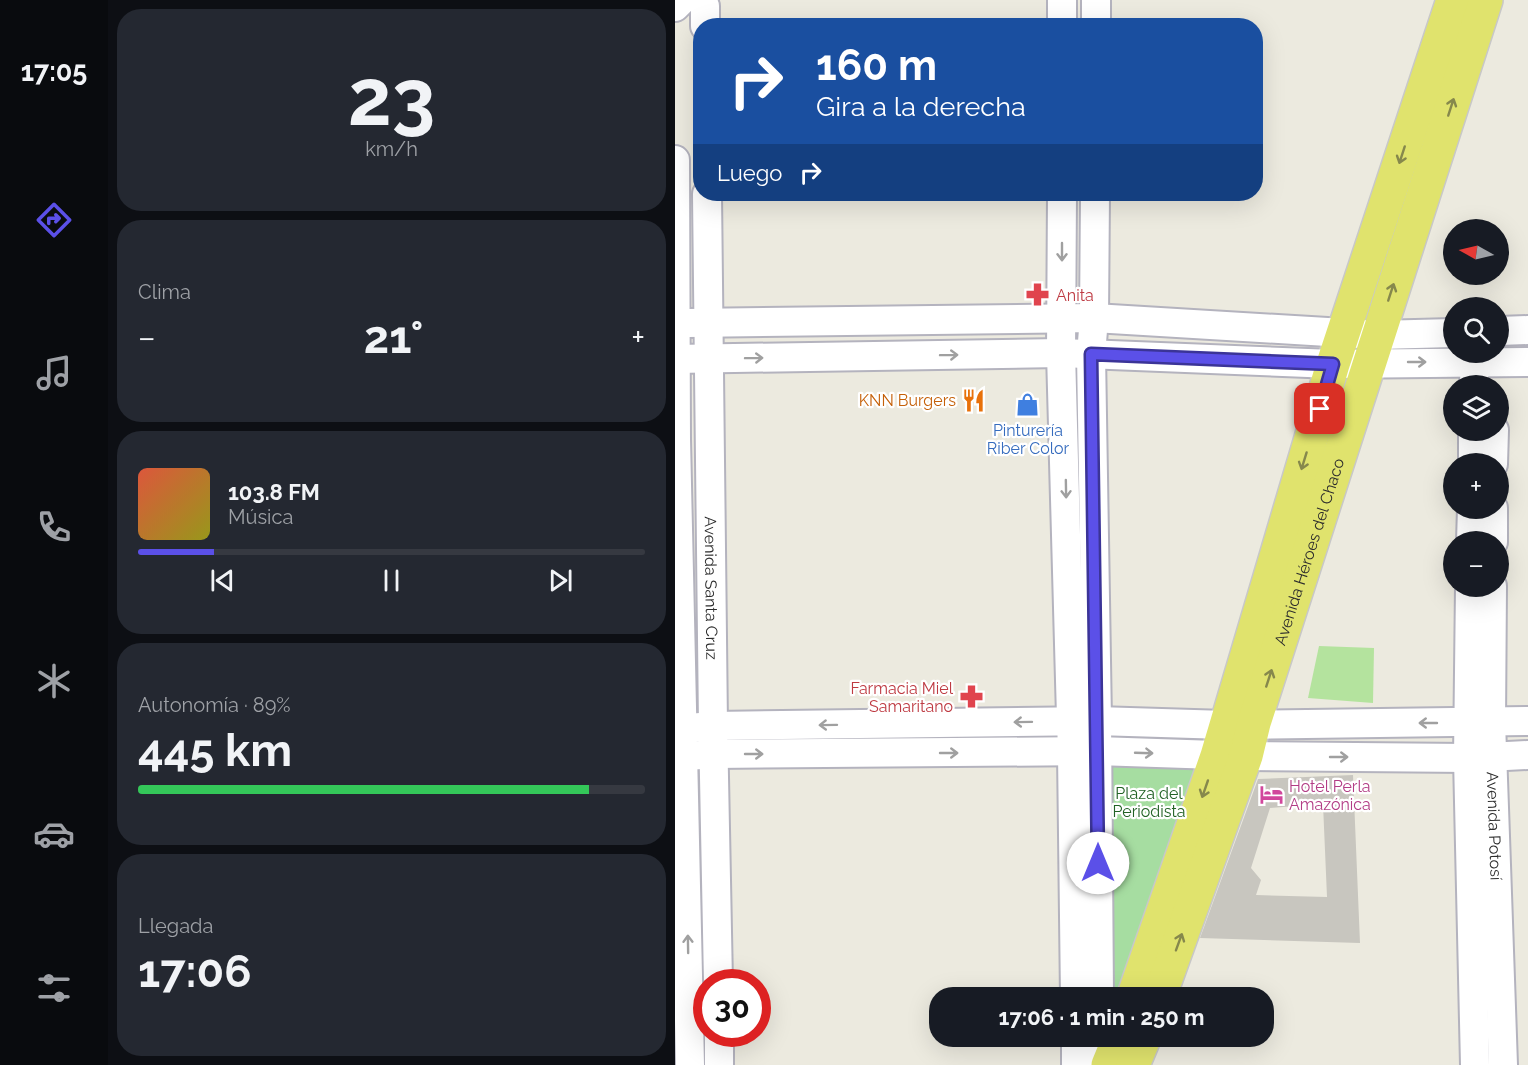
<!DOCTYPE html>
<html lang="es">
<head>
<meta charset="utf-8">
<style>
	body { margin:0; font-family:Raleway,sans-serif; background:#242831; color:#f1f3f6; height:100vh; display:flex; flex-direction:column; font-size:22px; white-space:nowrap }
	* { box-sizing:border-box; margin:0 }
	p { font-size:20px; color:#9ea1a6 }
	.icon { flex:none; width:33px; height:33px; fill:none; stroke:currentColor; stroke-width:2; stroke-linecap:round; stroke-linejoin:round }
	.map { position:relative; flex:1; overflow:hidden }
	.sheet { display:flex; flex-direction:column; gap:9px; padding:9px; background:#0d0f14; width:567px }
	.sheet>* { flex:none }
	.top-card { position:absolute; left:18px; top:18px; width:570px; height:183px; border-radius:24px; box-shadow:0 6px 24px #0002; background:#1a4fa0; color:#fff; overflow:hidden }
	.needle { width:39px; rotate:278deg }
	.fabs { position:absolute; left:768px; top:219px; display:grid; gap:12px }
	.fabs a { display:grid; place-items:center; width:66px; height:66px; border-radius:50%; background:#171b24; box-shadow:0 6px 24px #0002; font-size:30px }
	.speed { position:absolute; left:18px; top:969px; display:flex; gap:12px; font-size:30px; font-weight:700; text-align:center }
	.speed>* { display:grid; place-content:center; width:78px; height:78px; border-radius:50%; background:#171b24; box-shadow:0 6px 24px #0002; line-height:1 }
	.speed .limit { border:9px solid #d22; background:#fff; color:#111 }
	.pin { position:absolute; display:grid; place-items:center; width:51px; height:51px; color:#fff; margin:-26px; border-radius:12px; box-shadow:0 3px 9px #0006 }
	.me { position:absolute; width:66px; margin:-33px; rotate:0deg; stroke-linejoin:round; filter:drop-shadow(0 0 4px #0008) }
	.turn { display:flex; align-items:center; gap:21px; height:126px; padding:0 24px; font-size:27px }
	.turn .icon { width:78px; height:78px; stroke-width:2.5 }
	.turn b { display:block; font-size:42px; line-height:51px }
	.then { display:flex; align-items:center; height:57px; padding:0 24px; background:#0003; gap:12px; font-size:22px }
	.big { font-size:45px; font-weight:700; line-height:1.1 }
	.sheet .tile { flex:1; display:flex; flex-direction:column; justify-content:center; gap:9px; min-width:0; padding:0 21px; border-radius:24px; background:#242831 }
	.sheet .dial { align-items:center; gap:0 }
	.dial b { font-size:78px; line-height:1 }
	.song { display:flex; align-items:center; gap:18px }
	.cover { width:72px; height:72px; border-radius:9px; background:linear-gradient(135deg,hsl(10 70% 55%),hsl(60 70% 35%)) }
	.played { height:6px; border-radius:3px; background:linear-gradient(90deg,#5b50e8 15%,#363941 15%) }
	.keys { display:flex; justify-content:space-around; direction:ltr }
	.heat { display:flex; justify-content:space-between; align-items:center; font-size:33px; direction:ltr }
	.charge { height:9px; border-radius:4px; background:linear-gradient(90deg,#34c759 89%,#363941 0) }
	.trip { position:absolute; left:254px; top:987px; width:345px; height:60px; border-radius:24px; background:#171b24; box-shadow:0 6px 24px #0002; font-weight:700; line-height:60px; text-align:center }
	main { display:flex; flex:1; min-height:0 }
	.menu { display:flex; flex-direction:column; width:108px; justify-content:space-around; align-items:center; background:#090b0e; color:#9ea1a6 }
	.menu .icon { width:42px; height:42px }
	.menu .active { color:#5b50e8 }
	.menu b { font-size:27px; color:#f1f3f6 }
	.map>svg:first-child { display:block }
</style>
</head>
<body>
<main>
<nav class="menu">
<b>17:05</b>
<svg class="icon active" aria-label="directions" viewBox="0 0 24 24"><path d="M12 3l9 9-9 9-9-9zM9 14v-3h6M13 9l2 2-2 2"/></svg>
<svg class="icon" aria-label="music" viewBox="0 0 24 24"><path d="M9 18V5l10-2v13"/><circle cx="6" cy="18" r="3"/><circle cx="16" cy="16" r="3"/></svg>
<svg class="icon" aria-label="phone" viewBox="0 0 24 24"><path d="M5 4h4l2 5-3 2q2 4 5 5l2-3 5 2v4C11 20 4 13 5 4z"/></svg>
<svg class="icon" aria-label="climate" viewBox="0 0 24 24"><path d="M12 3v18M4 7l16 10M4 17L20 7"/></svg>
<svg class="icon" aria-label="car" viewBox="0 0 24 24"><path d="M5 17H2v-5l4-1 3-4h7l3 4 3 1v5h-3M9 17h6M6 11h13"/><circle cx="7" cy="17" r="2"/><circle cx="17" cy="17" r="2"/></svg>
<svg class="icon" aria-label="filters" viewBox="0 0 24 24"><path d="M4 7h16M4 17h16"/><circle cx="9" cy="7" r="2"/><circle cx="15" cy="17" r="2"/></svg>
</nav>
<section class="sheet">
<div class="tile dial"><b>23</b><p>km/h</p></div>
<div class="tile"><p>Clima</p>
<div class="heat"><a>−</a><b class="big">21°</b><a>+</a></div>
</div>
<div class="tile">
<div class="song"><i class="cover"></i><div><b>103.8 FM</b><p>Música</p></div></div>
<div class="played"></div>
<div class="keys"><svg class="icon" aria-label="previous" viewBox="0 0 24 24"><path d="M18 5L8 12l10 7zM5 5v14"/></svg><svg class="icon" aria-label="pause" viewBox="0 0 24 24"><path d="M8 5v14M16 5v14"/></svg><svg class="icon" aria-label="next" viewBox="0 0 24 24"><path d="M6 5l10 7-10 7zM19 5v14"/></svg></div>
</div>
<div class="tile"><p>Autonomía · 89%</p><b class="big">445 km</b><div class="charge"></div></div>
<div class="tile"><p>Llegada</p><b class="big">17:06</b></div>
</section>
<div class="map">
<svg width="853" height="1065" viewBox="0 0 853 1065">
	<rect width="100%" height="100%" fill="#eceadf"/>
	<path fill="#a6dda1" d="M434 762 527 764 450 997H435Z"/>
	<path fill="#b4e39e" d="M644 646 699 648 698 703 633 698Z"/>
	<path fill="#c8c6bf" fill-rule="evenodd" d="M678 775 685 943 525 938 583 779ZM648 804 652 897 581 895 586 880 576 868 595 808Z"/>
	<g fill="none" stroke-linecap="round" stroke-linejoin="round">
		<defs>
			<g id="minor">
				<path d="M27 0 30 6V26"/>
				<path d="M387 0V26"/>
				<path d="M0 7 7 0"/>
				<path d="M421 26V0"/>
				<path d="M0 160 1 439 15 1065"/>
				<path id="s1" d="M32 194 38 726 43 982"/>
				<path d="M387 194 386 353 397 753 400 998"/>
				<path d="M420 194 419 318 416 354 422 721 424 998"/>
				<path d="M13 323 419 318 702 335 778 333"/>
				<path d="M824 331 853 330"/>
				<path d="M0 359 386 353 658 364 853 362"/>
				<path d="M799 386 800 352"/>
				<path d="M798 464V430"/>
				<path d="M818 464 819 430"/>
				<path d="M796 542 797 508"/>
				<path d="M818 542V508"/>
				<path d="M795 586 793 758 800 1065"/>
				<path id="s2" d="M817 586 816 722 828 1065"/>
				<path d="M0 729 38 726 422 721 551 725 853 721"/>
				<path d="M0 757 38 754 422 751 571 756 793 758 853 755"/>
				<path d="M44 1034V1065"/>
				<path d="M401 1036V1065"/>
				<path d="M425 1036V1065"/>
			</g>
			<g id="major">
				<path d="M458 998 542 756 658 364 778 0"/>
				<path id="s3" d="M484 998 571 756 579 723 811 0"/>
				<path d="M433 1065 445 1036"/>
				<path d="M458 1065 470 1036"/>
			</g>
		</defs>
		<use href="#minor" stroke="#b4b3be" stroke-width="32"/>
		<use href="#major" stroke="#c8c8c8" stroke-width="36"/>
		<use href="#minor" stroke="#fff" stroke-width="28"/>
		<use href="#major" stroke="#e0e36d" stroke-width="33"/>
	</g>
	<defs><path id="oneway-shaft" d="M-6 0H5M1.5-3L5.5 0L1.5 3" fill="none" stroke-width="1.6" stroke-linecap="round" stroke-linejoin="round" transform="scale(1.5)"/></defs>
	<g stroke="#86884c">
		<use href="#oneway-shaft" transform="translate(776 107) rotate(-72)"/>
		<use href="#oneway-shaft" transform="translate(727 155) rotate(108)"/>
		<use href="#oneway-shaft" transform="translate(716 292) rotate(-72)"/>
		<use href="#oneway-shaft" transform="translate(629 461) rotate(107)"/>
		<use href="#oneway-shaft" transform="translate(594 678) rotate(-72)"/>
		<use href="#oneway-shaft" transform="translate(530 789) rotate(109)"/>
		<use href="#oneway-shaft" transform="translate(504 942) rotate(-70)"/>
	</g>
	<g stroke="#a0a0a0">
		<use href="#oneway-shaft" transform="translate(387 252) rotate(90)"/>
		<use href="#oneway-shaft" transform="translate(274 355) rotate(-1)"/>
		<use href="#oneway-shaft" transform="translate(79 358) rotate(-1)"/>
		<use href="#oneway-shaft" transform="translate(742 362)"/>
		<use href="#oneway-shaft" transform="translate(391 489) rotate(89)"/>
		<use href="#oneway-shaft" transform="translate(348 722) rotate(179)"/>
		<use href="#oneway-shaft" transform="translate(753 723) rotate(180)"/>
		<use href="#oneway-shaft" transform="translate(153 725) rotate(179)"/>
		<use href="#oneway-shaft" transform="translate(274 753)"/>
		<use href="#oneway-shaft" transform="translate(469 753) rotate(2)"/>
		<use href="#oneway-shaft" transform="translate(79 754)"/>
		<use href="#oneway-shaft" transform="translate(664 757)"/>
		<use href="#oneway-shaft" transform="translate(13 944) rotate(-91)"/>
	</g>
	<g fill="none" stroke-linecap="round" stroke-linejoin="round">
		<defs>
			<path id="route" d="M423 863 416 354 658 364 645 409"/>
		</defs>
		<use href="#route" stroke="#3b3497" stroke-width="15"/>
		<use href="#route" stroke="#5b50e8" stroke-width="10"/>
	</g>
	<defs>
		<symbol id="pharmacy-bare" viewBox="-9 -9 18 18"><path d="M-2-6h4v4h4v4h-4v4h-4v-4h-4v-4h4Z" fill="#e0444e" stroke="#fff" stroke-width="2.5" paint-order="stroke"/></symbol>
		<symbol id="restaurant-bare" viewBox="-9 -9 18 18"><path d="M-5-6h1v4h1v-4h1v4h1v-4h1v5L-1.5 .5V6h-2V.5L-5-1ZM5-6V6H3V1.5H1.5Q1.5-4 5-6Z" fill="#e8710a" stroke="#fff" stroke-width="2.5" paint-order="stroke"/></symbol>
		<symbol id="shop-bare" viewBox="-9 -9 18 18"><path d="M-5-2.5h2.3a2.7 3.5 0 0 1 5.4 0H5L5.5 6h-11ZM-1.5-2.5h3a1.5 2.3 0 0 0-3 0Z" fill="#3f7fe0" stroke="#fff" stroke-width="2.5" paint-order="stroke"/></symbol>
		<symbol id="hotel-bare" viewBox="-9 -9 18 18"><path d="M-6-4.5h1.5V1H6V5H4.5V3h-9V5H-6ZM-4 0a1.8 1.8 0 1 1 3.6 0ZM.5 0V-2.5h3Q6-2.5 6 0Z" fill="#d1479c" stroke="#fff" stroke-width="2.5" paint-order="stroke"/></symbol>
	</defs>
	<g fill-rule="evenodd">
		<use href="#pharmacy-bare" x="346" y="278" width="33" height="33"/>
		<use href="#restaurant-bare" x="282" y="384" width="33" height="33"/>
		<use href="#shop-bare" x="336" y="388" width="33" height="33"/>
		<use href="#pharmacy-bare" x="280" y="680" width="33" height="33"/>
		<use href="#hotel-bare" x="580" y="778" width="33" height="33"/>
	</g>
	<g text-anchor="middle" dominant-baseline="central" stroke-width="4.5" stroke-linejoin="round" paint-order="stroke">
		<g font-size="16" fill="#be3a42" stroke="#fff" text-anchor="start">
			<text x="381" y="295">Anita</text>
			<text x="278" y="688" text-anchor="end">Farmacia Miel<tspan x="278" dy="18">Samaritano</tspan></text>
		</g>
		<g font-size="16" fill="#c56008" stroke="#fff" text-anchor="end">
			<text x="281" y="400">KNN Burgers</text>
		</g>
		<g font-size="16" fill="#366cbe" stroke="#fff">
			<text x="353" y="430">Pinturería<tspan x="353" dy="18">Riber Color</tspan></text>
		</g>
		<g font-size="16" fill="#2c2c2c" stroke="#fff">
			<text stroke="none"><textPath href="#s3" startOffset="471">Avenida Héroes del Chaco</textPath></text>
			<text stroke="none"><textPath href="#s1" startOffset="394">Avenida Santa Cruz</textPath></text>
			<text stroke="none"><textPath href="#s2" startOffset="240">Avenida Potosí</textPath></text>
		</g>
		<g font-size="16" fill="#b23c85" stroke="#fff" text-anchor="start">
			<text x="614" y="786">Hotel Perla<tspan x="614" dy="18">Amazónica</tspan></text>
		</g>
		<g font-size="16" fill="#226225" stroke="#fff">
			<text x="474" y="793">Plaza del<tspan x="474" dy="18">Periodista</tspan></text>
		</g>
	</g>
</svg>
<div class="fabs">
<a><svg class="needle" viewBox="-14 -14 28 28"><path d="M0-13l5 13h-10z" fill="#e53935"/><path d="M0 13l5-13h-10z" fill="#9ea1a6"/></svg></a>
<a><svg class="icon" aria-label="search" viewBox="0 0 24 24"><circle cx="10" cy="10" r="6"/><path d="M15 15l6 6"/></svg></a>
<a><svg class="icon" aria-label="layers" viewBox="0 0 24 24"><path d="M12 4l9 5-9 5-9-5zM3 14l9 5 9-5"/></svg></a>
<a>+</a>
<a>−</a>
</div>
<div class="speed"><div class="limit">30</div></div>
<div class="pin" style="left:645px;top:409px;background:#d93025"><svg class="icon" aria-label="arrive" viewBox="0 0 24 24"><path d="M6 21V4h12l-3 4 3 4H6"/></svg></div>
<svg class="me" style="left:423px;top:863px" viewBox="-20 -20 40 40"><circle r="19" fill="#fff"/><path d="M0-13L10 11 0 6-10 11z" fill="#5b50e8"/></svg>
<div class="trip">17:06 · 1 min · 250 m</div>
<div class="top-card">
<div class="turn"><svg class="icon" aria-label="right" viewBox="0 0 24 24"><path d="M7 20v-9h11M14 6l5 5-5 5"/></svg><div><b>160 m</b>Gira a la derecha</div></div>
<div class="then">Luego<svg class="icon" aria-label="right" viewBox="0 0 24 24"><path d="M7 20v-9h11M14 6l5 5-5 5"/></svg></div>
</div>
</div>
</main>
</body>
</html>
